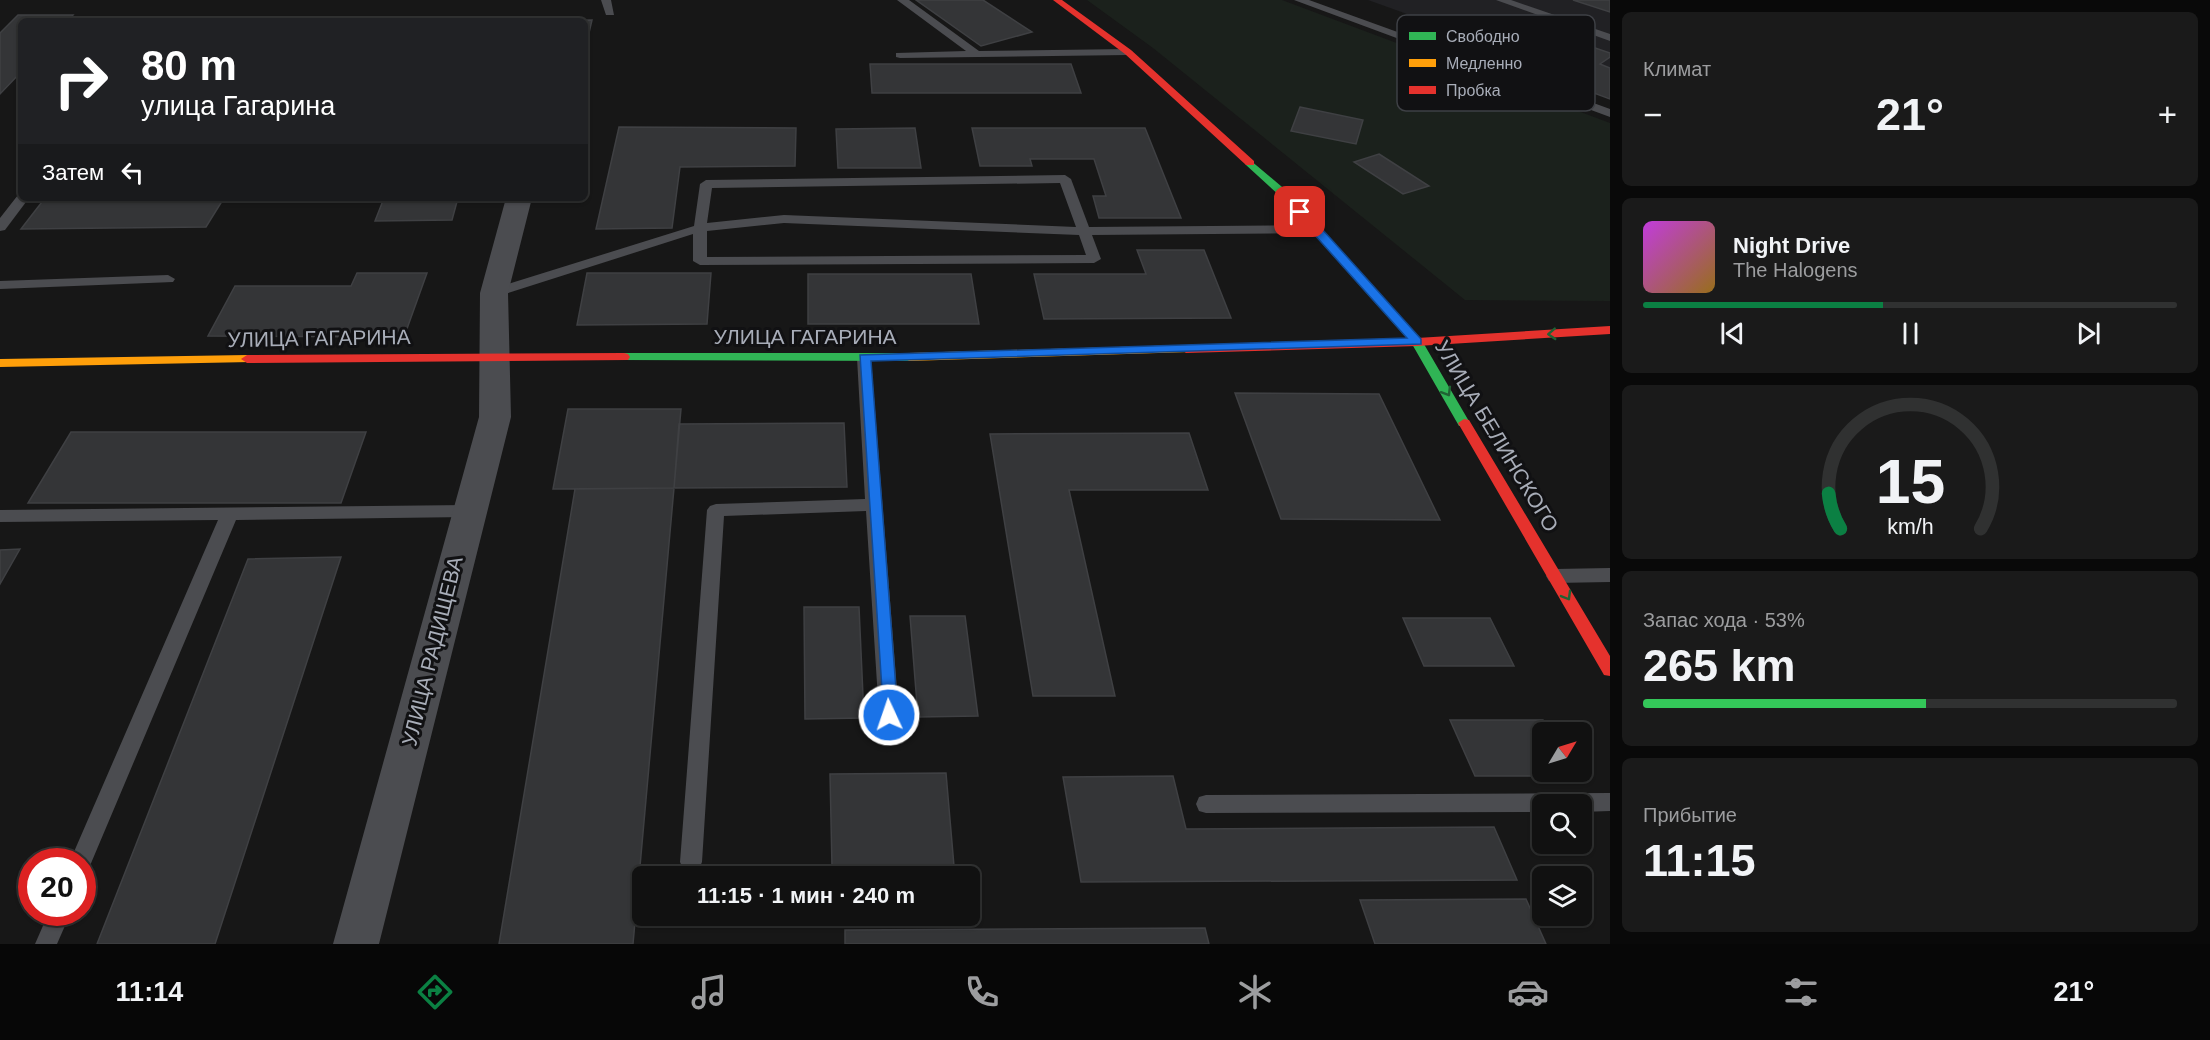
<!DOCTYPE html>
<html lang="ru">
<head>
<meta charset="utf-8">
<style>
	body { margin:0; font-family:Helvetica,sans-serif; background:#1a1a1a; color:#f1f3f6; height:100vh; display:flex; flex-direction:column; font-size:22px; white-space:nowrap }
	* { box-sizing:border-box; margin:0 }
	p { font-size:20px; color:#9c9d9f }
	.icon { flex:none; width:33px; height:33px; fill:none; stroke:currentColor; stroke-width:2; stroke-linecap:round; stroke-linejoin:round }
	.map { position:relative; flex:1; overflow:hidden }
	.sheet { display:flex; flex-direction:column; gap:12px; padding:12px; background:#090909; width:600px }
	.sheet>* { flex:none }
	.guide { position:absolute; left:18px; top:18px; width:570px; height:183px; border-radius:9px; box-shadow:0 2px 4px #0004,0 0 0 2px #303131; background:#202124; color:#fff; overflow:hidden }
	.needle { width:39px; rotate:52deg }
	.tools { position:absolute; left:1532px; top:722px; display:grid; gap:12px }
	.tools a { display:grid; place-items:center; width:60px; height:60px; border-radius:9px; background:#111; box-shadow:0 2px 4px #0004,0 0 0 2px #303131; font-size:30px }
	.speed { position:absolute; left:18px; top:848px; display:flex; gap:12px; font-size:30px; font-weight:700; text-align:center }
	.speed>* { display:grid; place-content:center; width:78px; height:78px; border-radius:50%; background:#111; box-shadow:0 2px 4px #0004,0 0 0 2px #303131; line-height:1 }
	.speed .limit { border:9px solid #d22; background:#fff; color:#111 }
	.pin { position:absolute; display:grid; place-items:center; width:51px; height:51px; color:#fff; margin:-26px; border-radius:12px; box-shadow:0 3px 9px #0006 }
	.me { position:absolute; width:66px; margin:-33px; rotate:357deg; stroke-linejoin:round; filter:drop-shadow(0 0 4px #0008) }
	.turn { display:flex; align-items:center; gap:21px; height:126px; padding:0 24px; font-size:27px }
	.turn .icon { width:78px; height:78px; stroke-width:2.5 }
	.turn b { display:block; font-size:42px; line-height:51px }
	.then { display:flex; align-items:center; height:57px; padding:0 24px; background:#0003; gap:12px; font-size:22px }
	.big { font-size:45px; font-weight:800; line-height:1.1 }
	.sheet .card { flex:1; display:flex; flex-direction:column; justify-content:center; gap:9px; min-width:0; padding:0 21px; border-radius:9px; background:#1a1a1a }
	.sheet .dial { align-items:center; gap:0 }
	.dial svg { height:156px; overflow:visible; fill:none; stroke:#303131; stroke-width:7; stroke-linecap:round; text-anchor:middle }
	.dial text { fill:#f1f3f6; stroke:none }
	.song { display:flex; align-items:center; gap:18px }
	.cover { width:72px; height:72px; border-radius:9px; background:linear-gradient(135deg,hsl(290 70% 55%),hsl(40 70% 35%)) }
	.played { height:6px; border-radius:3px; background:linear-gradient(90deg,#0b8043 45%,#303131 45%) }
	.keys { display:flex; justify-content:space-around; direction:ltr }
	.heat { display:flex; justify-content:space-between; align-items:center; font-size:33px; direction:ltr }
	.charge { height:9px; border-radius:4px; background:linear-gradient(90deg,#34c759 53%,#303131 0) }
	.trip { position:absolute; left:632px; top:866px; width:348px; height:60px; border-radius:9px; background:#111; box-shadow:0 2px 4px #0004,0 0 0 2px #303131; font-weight:800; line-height:60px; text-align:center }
	.dock { display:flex; height:96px; justify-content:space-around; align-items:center; background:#070707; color:#9c9d9f }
	.dock .icon { width:42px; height:42px }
	.dock .on { color:#0b8043 }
	.dock b { font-size:27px; color:#f1f3f6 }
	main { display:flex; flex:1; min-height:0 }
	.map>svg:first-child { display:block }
</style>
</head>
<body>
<main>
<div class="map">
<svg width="1610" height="944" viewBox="0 0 1610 944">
	<rect width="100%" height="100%" fill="#171717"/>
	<path fill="#212124" d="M1368 0H1610V83L1524 56Z"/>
	<path fill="#1b211c" d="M1087 0H1282L1610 123V301L1465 300 1153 48Z"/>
	<path fill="#343537" stroke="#3f4043" stroke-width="1.5" d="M916 0H983L1032 32 981 46Z
		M1573 0H1610V12Z
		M18 15H73L68 21H21V72L0 94V33Z
		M592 20 585 50V21H533Z
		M1560 36 1610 53V57L1600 64 1610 68V99L1516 64Z
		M870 64H1071L1081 93H872Z
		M1300 107 1363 120 1356 144 1291 131Z
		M619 127 796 128 795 166 680 167 672 228 596 229Z
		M915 128 921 168H838L836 129Z
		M972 128H1145L1181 218H1099L1093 196H1106L1094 159H1030L1032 166H980Z
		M1379 154 1429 186 1403 194 1354 162Z
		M45 198H224L206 227 21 229Z
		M384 198H458L452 220 375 221Z
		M1137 250H1204L1231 318 1044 319 1034 274H1146Z
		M357 273H427L404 337 208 336 235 286H351Z
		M587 273H711L707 324 577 325Z
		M808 274H971L979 324H808Z
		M1235 393 1379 394 1440 520 1281 519Z
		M568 409H681L674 488 553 489Z
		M844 423 847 487 674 488 679 424Z
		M71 432H366L341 503H28Z
		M1189 433 1208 490H1069L1115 696H1033L990 434Z
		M674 488 633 944H499L575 489Z
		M20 549 0 584V550Z
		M341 557 215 944H97L248 559Z
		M804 607H859L864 718 805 719Z
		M910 616H965L978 716 918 717Z
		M1403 618H1490L1514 666H1424Z
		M1450 720H1543L1549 732H1542V771H1569L1571 776H1475Z
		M946 773 954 866 832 867 830 774Z
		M1173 776 1186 829 1494 827 1517 880 1081 882 1063 777Z
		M1526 899 1546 944H1375L1360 900Z
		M1205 928 1209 944H845V930Z"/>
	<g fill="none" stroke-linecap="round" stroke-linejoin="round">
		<path fill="#4b4c50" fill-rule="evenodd" d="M601 0H611L614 15H606Z
			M897 0H909L979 51 1128 49 1133 52 1128 55 900 58 896 57V53L966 51Z
			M1294 0H1309L1610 109V117Z
			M1496 0H1511L1610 34V41Z
			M1065 175 1071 179 1089 227 1316 225 1323 229 1316 233 1092 235 1101 259 1094 263 700 265 693 261V234L499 296H489L487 293 489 290 694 226 700 184 706 180ZM1060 183 1076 227 784 215 707 223 712 188ZM784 223 1079 235 1086 255 707 257V231Z
			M18 195 29 198 5 230 0 231V218Z
			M168 275 175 279 173 282 0 289V281Z
			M864 353 871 358 899 715 896 721 889 723 882 721 879 715 866 511 724 516 702 862 699 869 691 872 683 869 680 862 707 510 710 506 716 504 865 499 857 358Z
			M468 505 474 507 477 511 474 515 468 517 236 520 89 868 82 871V861H70L218 520 0 522V510Z
			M1610 568V582L1555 583 1549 581 1546 576 1549 571 1555 569Z
			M1610 793V811L1581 812V804H1542V812L1206 813 1199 811 1196 804 1199 797 1206 795Z
			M49 912H71L57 944H35Z"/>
		<path fill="#4b4c50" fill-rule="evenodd" d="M506 198H532L508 293 511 417 379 944H333L479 417 480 293Z"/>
		<path fill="#30b455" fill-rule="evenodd" d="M1250 160 1288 192 1421 339 1470 423 1469 426H1459L1412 344 1280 196 1246 165 1245 163Z
			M624 353H909L915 357 909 361 620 360 618 357 620 354Z"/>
		<path fill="#ff9f0a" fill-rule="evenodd" d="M1186 345 1190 346 1192 349 1190 352 909 361 903 357 909 353Z
			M247 355 251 356 253 359 251 362 0 367V359Z"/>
		<path fill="#e5322d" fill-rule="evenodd" d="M1053 0H1062L1131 50 1254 161V165H1246L1125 54Z
			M1610 326V334L1417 346 1186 353 1180 349 1186 345 1417 338Z
			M624 353 628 354 630 357 628 360 247 363 241 359 247 355Z
			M1464 419 1469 420 1610 656V676L1604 675 1458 423Z"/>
	</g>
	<defs><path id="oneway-chevron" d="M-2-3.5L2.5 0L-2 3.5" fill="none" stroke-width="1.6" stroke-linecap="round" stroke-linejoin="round" transform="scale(1.5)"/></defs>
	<g stroke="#206234">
		<use href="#oneway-chevron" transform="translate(1552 334) rotate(177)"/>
		<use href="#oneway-chevron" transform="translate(1447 392) rotate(59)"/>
		<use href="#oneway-chevron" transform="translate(1567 596) rotate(60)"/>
	</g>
	<path fill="#1a73e8" stroke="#114b97" stroke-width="1.5" d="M1296 209H1304L1421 339V344L871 361 898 715 895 720H884L860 355 1407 338 1296 214Z"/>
	<g text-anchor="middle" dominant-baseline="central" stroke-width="6" stroke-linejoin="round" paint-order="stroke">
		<g font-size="21" fill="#a8adb8" stroke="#111113">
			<text x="805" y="336">УЛИЦА ГАГАРИНА</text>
			<text transform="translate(319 338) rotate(-1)">УЛИЦА ГАГАРИНА</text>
			<text transform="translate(1497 436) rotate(59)">УЛИЦА БЕЛИНСКОГО</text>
			<text transform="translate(432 651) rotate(-76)">УЛИЦА РАДИЩЕВА</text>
		</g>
	</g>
	<rect x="1397" y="15" width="198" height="96" rx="9" fill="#111113" stroke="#3e4045" stroke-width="1.5"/>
	<rect x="1409" y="32" width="27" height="8" fill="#30b455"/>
	<rect x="1409" y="59" width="27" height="8" fill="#ff9f0a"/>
	<rect x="1409" y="86" width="27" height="8" fill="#e5322d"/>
	<g font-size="16" fill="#a8adb8">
		<text x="1446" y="42">Свободно</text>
		<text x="1446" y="69">Медленно</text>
		<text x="1446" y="96">Пробка</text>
	</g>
</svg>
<div class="tools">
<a><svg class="needle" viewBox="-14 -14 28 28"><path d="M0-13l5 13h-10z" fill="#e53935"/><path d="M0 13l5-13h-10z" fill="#9c9d9f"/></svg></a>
<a><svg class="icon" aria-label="search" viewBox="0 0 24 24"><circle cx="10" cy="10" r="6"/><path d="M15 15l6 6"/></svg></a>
<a><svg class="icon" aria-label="layers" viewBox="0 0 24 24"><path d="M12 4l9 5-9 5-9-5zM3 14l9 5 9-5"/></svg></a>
</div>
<div class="speed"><div class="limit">20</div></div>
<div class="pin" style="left:1300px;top:212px;background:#d93025"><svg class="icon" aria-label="arrive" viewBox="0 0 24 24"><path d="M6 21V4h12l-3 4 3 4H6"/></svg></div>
<svg class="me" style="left:889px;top:715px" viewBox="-20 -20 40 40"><circle r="17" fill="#1a73e8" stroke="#fff" stroke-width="3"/><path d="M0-11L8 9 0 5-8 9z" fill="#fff"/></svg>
<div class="trip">11:15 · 1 мин · 240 m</div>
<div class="guide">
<div class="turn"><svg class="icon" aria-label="right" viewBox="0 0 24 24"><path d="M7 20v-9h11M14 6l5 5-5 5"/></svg><div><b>80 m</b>улица Гагарина</div></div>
<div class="then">Затем<svg class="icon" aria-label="left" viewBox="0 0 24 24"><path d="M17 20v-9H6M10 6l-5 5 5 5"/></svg></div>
</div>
</div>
<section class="sheet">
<div class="card"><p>Климат</p>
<div class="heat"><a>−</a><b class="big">21°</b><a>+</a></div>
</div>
<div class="card">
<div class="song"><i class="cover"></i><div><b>Night Drive</b><p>The Halogens</p></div></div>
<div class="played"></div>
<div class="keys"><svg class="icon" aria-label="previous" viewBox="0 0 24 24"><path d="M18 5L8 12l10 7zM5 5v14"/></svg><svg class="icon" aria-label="pause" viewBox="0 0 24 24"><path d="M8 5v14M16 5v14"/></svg><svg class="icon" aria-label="next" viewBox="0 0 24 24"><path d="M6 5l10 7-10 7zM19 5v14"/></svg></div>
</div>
<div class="card dial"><svg viewBox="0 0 100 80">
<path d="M14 69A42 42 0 1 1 86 69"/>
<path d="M14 69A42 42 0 0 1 8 51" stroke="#0b8043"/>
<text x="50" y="56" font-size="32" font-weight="700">15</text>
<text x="50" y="72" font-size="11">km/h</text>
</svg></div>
<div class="card"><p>Запас хода · 53%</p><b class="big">265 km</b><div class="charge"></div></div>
<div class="card"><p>Прибытие</p><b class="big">11:15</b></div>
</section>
</main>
<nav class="dock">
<b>11:14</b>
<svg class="icon on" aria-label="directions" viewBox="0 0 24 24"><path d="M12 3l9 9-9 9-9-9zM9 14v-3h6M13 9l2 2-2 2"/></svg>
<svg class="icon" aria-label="music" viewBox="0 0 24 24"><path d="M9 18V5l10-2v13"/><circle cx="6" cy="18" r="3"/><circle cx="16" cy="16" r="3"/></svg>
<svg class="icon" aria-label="phone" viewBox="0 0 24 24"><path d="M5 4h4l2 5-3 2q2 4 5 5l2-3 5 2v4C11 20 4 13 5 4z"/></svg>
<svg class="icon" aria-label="climate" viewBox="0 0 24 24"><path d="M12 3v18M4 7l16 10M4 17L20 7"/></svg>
<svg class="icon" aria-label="car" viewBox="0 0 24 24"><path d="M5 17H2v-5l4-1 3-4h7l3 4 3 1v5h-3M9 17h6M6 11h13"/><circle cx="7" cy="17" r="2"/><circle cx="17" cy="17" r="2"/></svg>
<svg class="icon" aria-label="filters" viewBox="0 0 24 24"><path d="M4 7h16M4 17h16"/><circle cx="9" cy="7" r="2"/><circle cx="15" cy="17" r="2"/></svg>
<b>21°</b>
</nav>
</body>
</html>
